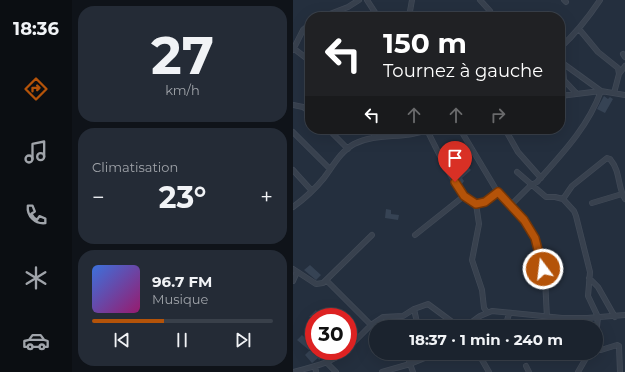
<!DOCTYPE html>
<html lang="fr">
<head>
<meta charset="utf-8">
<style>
	body { margin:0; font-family:Montserrat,sans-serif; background:#242b36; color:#f1f3f6; height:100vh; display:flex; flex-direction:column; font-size:15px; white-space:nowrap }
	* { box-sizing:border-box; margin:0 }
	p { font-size:13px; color:#a0a4aa }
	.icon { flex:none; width:22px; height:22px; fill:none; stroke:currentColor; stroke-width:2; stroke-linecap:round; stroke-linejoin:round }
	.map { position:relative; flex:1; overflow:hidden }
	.side { display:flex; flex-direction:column; gap:6px; padding:6px; background:#0f1319; width:221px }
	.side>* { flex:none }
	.guide { position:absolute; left:12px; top:12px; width:260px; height:122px; border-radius:16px; box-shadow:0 4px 16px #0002,0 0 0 1px #39404a; background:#202124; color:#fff; overflow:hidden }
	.speed { position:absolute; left:12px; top:308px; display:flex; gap:8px; font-size:20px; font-weight:700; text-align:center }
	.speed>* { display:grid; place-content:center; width:52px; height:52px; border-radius:50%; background:#1b232e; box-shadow:0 4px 16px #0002,0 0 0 1px #39404a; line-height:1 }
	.speed .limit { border:6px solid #d22; background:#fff; color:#111 }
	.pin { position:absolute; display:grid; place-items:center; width:34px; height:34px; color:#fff; margin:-41px -17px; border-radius:50% 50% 50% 0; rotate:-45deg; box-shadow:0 0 4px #0007 }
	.pin .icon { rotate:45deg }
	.me { position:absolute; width:44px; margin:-22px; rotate:345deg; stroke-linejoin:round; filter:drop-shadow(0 0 3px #0008) }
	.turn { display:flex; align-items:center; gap:14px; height:84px; padding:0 12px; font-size:18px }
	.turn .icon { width:52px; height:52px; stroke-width:2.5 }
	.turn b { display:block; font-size:28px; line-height:34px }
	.lanes { display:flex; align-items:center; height:38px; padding:0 12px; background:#0003; justify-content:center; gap:20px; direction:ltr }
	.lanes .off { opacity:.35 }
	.big { font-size:30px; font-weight:700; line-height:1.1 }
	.side .widget { flex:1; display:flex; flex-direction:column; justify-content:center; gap:6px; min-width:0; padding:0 14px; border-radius:16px; background:#242b36 }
	.side .dial { align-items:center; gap:0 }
	.dial b { font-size:52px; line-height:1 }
	.song { display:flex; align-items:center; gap:12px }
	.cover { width:48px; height:48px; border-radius:6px; background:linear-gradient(135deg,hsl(220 70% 55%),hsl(320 70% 35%)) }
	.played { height:4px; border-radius:2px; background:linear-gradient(90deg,#b45309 40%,#39404a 40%) }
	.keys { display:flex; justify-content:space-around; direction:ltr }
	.heat { display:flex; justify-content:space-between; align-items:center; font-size:22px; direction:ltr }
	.trip { position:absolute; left:76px; top:320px; width:234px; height:40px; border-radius:20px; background:#1b232e; box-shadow:0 4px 16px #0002,0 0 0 1px #39404a; font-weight:700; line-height:40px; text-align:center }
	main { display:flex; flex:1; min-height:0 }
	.tab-bar { display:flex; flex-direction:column; width:72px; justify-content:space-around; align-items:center; background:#0b0e12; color:#a0a4aa }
	.tab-bar .icon { width:28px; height:28px }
	.tab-bar .selected { color:#b45309 }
	.tab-bar b { font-size:18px; color:#f1f3f6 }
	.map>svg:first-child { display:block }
</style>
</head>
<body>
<main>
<nav class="tab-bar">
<b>18:36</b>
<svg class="icon selected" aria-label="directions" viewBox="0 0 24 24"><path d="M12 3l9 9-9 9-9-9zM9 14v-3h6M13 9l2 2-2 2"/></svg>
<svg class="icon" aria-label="music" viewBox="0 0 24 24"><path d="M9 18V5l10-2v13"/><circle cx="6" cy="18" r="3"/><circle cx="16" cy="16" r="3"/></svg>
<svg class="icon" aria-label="phone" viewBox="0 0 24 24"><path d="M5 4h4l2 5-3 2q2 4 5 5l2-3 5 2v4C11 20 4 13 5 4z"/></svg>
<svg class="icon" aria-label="climate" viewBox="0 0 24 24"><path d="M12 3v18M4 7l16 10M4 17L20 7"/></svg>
<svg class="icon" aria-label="car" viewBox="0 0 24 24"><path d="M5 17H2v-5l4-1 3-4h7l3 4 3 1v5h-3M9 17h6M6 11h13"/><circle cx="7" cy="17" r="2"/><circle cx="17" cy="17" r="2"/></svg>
</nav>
<section class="side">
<div class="widget dial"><b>27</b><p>km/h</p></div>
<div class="widget"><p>Climatisation</p>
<div class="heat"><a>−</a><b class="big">23°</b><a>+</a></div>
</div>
<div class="widget">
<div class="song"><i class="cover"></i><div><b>96.7 FM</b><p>Musique</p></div></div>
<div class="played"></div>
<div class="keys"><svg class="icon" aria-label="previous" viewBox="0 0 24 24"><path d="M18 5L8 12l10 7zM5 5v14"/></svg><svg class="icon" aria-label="pause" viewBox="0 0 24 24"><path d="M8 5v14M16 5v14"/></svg><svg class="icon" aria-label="next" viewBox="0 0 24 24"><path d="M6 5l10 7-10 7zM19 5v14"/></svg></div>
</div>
</section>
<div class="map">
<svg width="332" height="372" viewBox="0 0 332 372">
	<rect width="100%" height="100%" fill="#242f3e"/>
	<path fill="#364354" d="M311 96 315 99 317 97 320 99 312 113 304 109Z
		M174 166 178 170 169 178 171 181 169 184 163 177Z
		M93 209 98 210V214L106 215 105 220 92 218Z
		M17 265 28 275 23 280 11 270Z
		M32 308 36 312 32 317H16L23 310 26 314Z
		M9 335 21 346 16 350 4 340Z
		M16 351H26L30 356 26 360 25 358 19 363 12 355Z"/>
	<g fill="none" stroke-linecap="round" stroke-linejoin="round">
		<defs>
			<path id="street" d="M74 0 85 17
				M187 0 197 11 200 17
				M271 0 273 2
				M29 17 55 7 66 0
				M116 17 119 0
				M286 29 305 52 325 68 326 74 321 93
				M0 48 17 61
				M267 48C283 33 295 18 307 0
				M0 50 10 30 17 24
				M330 54 332 57
				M268 62 270 69 271 80
				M326 74 332 66
				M267 76 283 93
				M267 96 308 91 332 95
				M0 105 10 107 17 112
				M35 129 55 149
				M80 129 81 137
				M167 129 204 191 231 220 242 239 252 279 254 318
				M212 129 225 152 248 178
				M134 130C142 146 167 200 183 204 191 205 200 196 205 192
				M0 132 37 169
				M94 136 97 129
				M0 170 19 191
				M224 172 253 197H262L270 199 281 211 283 216 297 272 295 296 305 317 303 336
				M270 199 279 186 314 158 317 159C328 172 324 186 332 199
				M299 203 329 194
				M183 204 186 224 179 260 189 290 191 308 194 312
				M217 206 237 186 244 182C269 154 295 127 308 91L268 62
				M0 207C11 199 22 189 31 178 40 166 48 151 61 144 85 132 112 140 136 129
				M122 235 171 196
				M0 269 23 284 30 283 79 235
				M296 278 305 287 322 317
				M33 280 78 325
				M0 281 4 272
				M121 309 125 327
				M172 327 187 316 199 311 269 318H294L332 315
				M212 327 216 314
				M55 348 78 325 90 317 110 316 121 309 135 304 166 327
				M303 350H308L324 345 326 346 327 372
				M113 353 120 372
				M185 353 196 372
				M213 353 214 356
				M34 363 43 372
				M22 366 23 372
				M233 366 236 372
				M0 372C18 367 37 364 52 351
				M89 372 117 364 144 353
				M285 372 296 353"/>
		</defs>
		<use href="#street" stroke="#414a57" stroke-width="6"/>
		<use href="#street" stroke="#38414e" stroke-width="4.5"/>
	</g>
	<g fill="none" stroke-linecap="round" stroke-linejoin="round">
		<defs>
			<path id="route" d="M162 182 171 196 183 204 192 202 205 192 231 220 242 238 250 269"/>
		</defs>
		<use href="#route" stroke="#753606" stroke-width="10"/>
		<use href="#route" stroke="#b45309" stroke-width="7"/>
	</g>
</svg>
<div class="speed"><div class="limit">30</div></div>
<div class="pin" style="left:162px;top:182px;background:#d93025"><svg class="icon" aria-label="arrive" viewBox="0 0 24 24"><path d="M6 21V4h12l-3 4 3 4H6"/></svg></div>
<svg class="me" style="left:250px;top:269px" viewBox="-20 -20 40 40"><circle r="17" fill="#b45309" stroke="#fff" stroke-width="3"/><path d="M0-11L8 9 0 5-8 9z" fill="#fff"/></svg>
<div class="trip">18:37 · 1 min · 240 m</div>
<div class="guide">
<div class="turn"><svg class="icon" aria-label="left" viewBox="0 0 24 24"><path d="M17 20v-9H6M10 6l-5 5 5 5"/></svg><div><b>150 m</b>Tournez à gauche</div></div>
<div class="lanes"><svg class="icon" aria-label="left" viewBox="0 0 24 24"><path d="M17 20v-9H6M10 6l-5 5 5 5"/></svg><svg class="icon off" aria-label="ahead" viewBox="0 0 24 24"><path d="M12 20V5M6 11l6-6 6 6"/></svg><svg class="icon off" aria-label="ahead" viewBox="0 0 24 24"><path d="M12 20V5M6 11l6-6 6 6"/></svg><svg class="icon off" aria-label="right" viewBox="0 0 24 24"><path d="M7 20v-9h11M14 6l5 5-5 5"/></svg></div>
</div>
</div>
</main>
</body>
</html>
